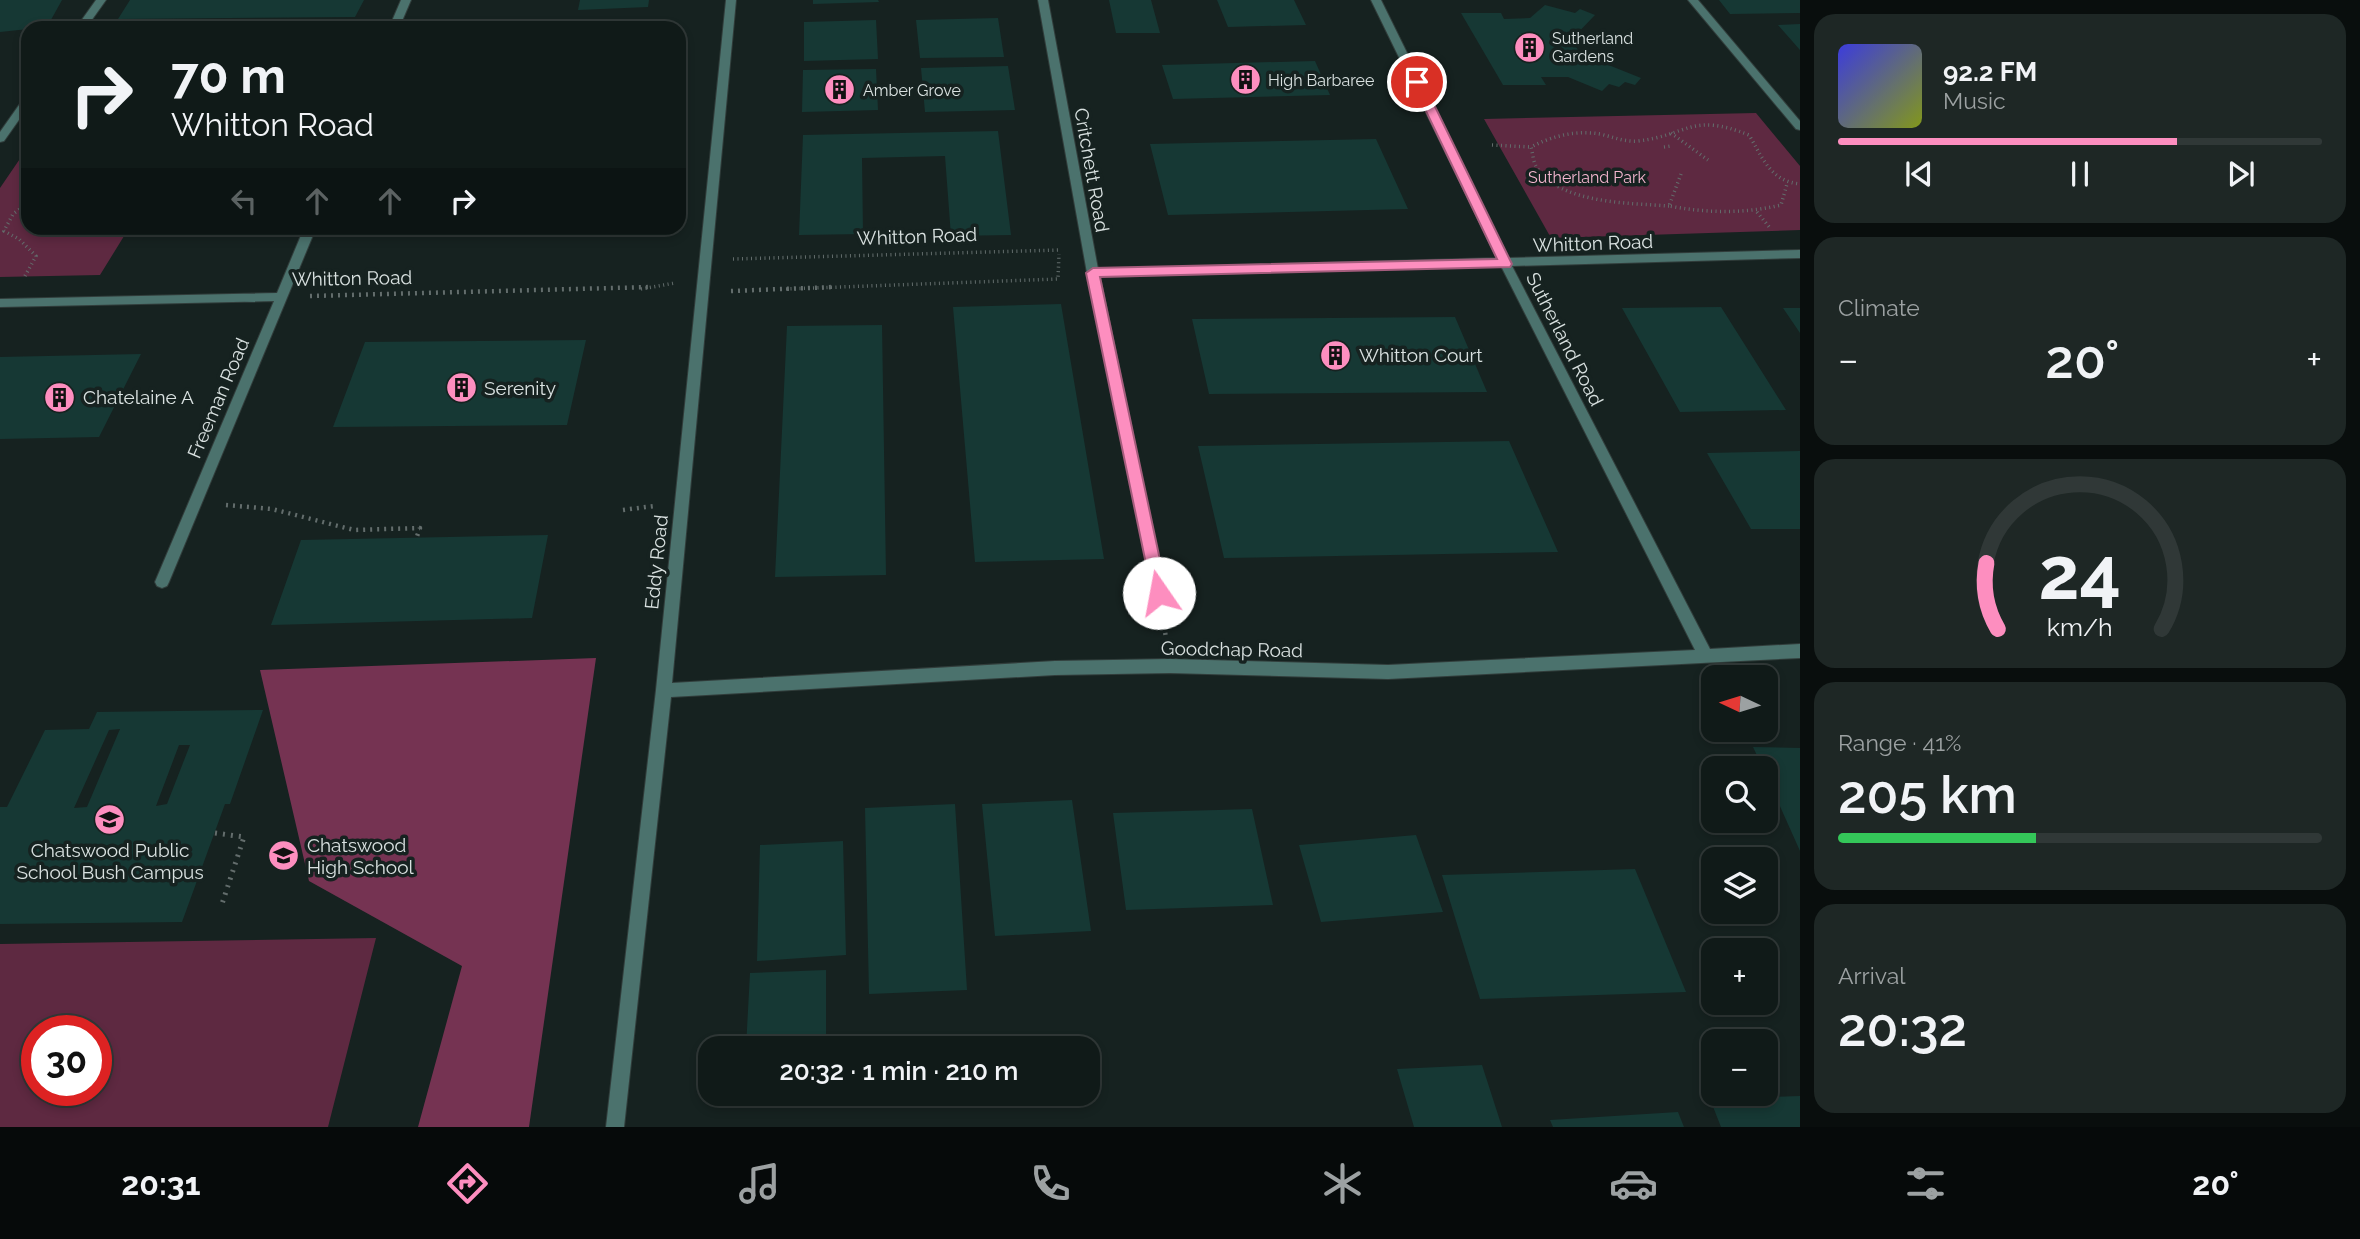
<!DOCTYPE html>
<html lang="en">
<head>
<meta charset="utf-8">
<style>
	body { margin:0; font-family:Raleway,sans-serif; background:#1e2725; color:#f1f3f6; height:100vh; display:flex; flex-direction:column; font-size:26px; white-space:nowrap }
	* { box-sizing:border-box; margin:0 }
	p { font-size:23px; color:#9ca1a2 }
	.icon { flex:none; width:38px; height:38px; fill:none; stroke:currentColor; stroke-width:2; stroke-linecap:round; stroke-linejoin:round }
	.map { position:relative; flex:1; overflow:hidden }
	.drawer { display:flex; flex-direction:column; gap:14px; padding:14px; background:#090e0d; width:560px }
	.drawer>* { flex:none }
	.banner { position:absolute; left:21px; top:21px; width:665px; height:214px; border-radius:21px; box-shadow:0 4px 10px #0003,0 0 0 2px #303837; background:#101a18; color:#f1f3f6; overflow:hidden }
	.needle { width:46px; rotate:274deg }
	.tools { position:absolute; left:1701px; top:665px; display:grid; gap:14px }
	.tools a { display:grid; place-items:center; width:77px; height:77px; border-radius:14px; background:#101a18; box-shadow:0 4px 10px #0003,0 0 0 2px #303837; font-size:35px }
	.speed { position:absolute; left:21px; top:1015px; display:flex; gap:14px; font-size:35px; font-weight:700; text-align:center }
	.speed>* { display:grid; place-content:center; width:91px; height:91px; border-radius:50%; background:#101a18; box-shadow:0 4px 10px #0003,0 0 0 2px #303837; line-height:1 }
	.speed .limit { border:10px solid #d22; background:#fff; color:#111 }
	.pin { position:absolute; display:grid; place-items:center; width:60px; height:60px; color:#fff; margin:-30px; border:4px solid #fff; border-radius:50%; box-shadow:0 2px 7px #0007 }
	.me { position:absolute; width:77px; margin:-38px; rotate:348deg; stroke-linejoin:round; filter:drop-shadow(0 0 5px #0008) }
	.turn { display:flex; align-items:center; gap:24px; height:147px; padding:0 35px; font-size:32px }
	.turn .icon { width:91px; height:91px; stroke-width:2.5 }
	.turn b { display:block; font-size:49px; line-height:60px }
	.lanes { display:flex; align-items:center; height:66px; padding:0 35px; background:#0003; justify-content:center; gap:35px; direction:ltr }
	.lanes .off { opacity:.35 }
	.big { font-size:52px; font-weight:600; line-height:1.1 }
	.drawer .tile { flex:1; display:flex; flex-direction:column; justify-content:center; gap:10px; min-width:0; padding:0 24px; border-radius:21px; background:#1e2725 }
	.drawer .dial { align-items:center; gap:0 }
	.dial svg { height:182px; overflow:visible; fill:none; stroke:#303837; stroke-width:7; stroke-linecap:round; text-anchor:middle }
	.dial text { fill:#f1f3f6; stroke:none }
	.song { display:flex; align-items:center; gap:21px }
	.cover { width:84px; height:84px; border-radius:10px; background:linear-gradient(135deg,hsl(240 70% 55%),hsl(70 70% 35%)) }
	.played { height:7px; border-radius:4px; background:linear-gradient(90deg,#fd8ebf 70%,#303837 70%) }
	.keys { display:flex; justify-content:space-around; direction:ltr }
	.heat { display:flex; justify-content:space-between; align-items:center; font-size:38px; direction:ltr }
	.charge { height:10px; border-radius:5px; background:linear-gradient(90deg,#34c759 41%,#303837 0) }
	.trip { position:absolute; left:698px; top:1036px; width:402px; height:70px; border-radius:21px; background:#101a18; box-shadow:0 4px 10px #0003,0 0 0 2px #303837; font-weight:600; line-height:70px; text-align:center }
	.tab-bar { display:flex; height:112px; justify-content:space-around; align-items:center; background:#060a0a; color:#9ca1a2 }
	.tab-bar .icon { width:49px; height:49px }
	.tab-bar .on { color:#fd8ebf }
	.tab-bar b { font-size:32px; color:#f1f3f6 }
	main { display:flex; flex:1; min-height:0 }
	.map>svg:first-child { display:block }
</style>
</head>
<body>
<main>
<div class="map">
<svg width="1800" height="1127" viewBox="0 0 1800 1127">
	<rect width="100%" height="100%" fill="#162220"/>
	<path fill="#5e2941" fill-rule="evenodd" d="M1756 113 1800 166V230L1551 238 1484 119Z
		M28 147V228H129L100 275 0 277V188Z
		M376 938 328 1127H0V944ZM37 1031H96V1090H37Z"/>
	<path fill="#753352" d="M596 658 529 1127H418L462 966 309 881 260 670Z"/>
	<path fill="#163834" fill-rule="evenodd" d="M0 0H62L47 27 0 32Z
		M130 0H364L355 17 118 19Z
		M580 0H649L648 7 578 10Z
		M813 0H878L879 2 813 4Z
		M1109 0H1151L1160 33H1116Z
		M1217 0H1294L1306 25 1228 27Z
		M1719 0H1800V13L1730 14Z
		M1545 5 1575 13 1580 9 1595 15 1571 40 1581 54 1641 78 1635 85 1625 82 1619 87 1609 84 1602 91 1568 77H1541L1546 85H1503L1461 13H1501L1504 19 1530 18Z
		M998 18 1004 57 920 58 916 20Z
		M876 20 878 59 804 61V22Z
		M1800 24V50L1778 25Z
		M1315 61 1330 95 1173 99 1162 65Z
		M1008 66 1015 110 925 112 921 68Z
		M876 69 878 110 802 112 803 70Z
		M998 131 1011 235 951 236 945 156 862 158 863 234 799 235 803 135Z
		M1376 139 1408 209 1168 215 1150 144Z
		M164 228H243L240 233 161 234Z
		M1061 304 1104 559 975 562 953 307Z
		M1721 307 1786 410 1680 412 1622 308Z
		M1783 308H1800V333Z
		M1455 317 1487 392 1209 394 1192 319Z
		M882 325 886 575 775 577 787 326Z
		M586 340 567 425 333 427 365 342Z
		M141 354 99 437 0 439V357Z
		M1509 441 1558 552 1224 558 1198 446Z
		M1800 451V529H1751L1707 453Z
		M548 535 532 618 271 625 301 540Z
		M263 710 230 804H225L182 922 0 924V807H7L45 730 89 729 97 712ZM120 729 87 807 74 808 109 730ZM179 745H190L167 804 156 806Z
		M1753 747 1800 748V851L1766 775V768H1763Z
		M1072 800 1091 931 995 936 982 804Z
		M955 804 967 990 869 994 865 808Z
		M1252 809 1273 905 1126 910 1113 813Z
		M1416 835 1443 912 1321 922 1299 845Z
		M843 841 846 955 757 961 760 845Z
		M1635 869 1686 992 1480 999 1442 875Z
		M826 970V1048H746L750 973Z
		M1482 1065 1502 1127H1414L1397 1069Z
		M745 1094H826V1104L744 1107Z
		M1800 1096V1127H1721L1710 1099Z
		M1678 1112 1684 1127H1553L1550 1120Z"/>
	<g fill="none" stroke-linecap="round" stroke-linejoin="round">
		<defs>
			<path id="minor" d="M96 0H106L86 28H76Z
				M401 0H411L399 28H389Z
				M726 0H736L672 683 1055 661 1170 659 1388 665 1695 650 1501 266 1100 277 1166 593 1164 597 1159 599 1154 597 1087 273 1038 0H1048L1098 269 1497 258 1371 0H1381L1508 258 1800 250V258L1512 266 1710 649 1800 644V658L1388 679 1170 673 1055 675 671 697 624 1127H606L656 690Z
				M1688 0H1698L1800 121V130L1796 129Z
				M28 97V107L4 141 0 142V132L24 98Z
				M304 228H316L169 582 167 586 162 588 157 586 155 582 274 301 0 307V299L277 293Z"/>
		</defs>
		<use href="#minor" stroke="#313d3b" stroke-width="2"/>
		<path stroke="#636d6c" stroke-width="3.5" stroke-dasharray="1 3.5" stroke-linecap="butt" d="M1671 133 1708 160
			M1492 145 1531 147
			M1664 147 1671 146
			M1681 174 1669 206C1707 213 1743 214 1781 205L1787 184
			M1669 206C1630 203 1561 204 1537 168 1533 162 1533 154 1531 147 1552 136 1576 130 1600 134 1613 137 1624 142 1638 141 1689 135 1691 112 1749 135 1763 158 1770 181 1800 184
			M1757 212 1770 228
			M733 259 1060 250
			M25 276 36 256 19 239 4 231 13 214 28 203
			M641 289 675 283
			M786 289 1058 279 1059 254"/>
		<path stroke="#636d6c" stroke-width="4.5" stroke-dasharray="2 5" stroke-linecap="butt" d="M731 291 834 287
			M310 296 651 287
			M226 505 272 509 354 530 420 528 416 539
			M623 510 654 506
			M1163 619 1166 638"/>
		<path stroke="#636d6c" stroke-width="5" stroke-dasharray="2 6" stroke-linecap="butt" d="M215 833 244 837 221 907"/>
		<use href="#minor" fill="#4b726d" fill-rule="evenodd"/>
	</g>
	<path fill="#fd8ebf" stroke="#a45c7c" stroke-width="2" d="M1413 80 1423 82 1512 264 1510 267 1100 277 1167 593 1165 598H1153L1086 273 1093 268 1497 259 1412 82Z"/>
	<defs>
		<symbol id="building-disc" viewBox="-11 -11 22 22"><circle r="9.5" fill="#fd8ebf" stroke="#162220"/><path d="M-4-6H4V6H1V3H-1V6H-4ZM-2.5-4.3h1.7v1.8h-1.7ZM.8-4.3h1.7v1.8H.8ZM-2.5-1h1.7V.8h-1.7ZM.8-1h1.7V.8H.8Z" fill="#111"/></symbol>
		<symbol id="school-disc" viewBox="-11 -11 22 22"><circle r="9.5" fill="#fd8ebf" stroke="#162220"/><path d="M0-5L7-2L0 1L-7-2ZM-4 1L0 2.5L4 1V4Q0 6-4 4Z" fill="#111"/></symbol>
	</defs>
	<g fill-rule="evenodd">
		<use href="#building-disc" x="1512" y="30" width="35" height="35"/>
		<use href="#building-disc" x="1228" y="62" width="35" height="35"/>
		<use href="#building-disc" x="822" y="72" width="35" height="35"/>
		<use href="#building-disc" x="1318" y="338" width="35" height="35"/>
		<use href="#building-disc" x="444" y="370" width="35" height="35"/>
		<use href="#building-disc" x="42" y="380" width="35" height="35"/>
		<use href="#school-disc" x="92" y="802" width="35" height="35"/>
		<use href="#school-disc" x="266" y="838" width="35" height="35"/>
	</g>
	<g text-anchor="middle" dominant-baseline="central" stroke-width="7" stroke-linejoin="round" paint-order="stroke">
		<g font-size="16" fill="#d9e1e0" stroke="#162220" text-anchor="start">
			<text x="1552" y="38">Sutherland<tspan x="1552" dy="18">Gardens</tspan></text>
			<text x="1268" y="80">High Barbaree</text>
			<text x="863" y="90">Amber Grove</text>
		</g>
		<g font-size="16" fill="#f4b6cf" stroke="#162220">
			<text x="1587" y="177">Sutherland Park</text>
		</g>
		<g font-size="19" fill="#d9e1e0" stroke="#162220">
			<text transform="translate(1092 170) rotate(80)">Critchett Road</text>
			<text transform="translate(917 236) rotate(-2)">Whitton Road</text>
			<text transform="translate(1593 243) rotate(-2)">Whitton Road</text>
			<text transform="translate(352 278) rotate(-1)">Whitton Road</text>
			<text transform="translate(1565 339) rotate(63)">Sutherland Road</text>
			<text transform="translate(218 398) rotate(-67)">Freeman Road</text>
			<text transform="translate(656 562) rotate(-84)">Eddy Road</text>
			<text transform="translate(1232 649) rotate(1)">Goodchap Road</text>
		</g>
		<g font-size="19" fill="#d9e1e0" stroke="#162220" text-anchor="start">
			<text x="1359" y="355">Whitton Court</text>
			<text x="484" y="388">Serenity</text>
			<text x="83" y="397">Chatelaine A</text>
			<text x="307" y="845">Chatswood<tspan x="307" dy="22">High School</tspan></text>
			<text x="110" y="850" text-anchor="middle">Chatswood Public<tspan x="110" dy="22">School Bush Campus</tspan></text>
		</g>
	</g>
</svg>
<div class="tools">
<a><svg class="needle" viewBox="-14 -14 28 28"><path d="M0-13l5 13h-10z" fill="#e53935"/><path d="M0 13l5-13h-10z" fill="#9ca1a2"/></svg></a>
<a><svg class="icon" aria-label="search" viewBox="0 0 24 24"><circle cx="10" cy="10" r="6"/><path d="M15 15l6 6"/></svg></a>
<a><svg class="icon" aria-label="layers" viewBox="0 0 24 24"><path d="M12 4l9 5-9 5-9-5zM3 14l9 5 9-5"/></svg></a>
<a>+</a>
<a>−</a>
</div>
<div class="speed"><div class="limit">30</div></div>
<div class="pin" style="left:1417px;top:82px;background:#d93025"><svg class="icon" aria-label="arrive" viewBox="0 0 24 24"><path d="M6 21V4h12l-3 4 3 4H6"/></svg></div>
<svg class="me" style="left:1159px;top:593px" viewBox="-20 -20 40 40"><circle r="19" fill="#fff"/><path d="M0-13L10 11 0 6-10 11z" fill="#fd8ebf"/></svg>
<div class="trip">20:32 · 1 min · 210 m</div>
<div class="banner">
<div class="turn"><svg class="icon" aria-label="right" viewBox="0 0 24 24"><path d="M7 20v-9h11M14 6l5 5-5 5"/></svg><div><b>70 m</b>Whitton Road</div></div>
<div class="lanes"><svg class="icon off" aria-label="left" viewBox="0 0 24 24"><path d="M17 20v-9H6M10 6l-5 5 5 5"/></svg><svg class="icon off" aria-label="ahead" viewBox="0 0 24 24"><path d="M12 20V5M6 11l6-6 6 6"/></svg><svg class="icon off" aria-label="ahead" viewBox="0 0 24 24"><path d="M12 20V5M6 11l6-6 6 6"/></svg><svg class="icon" aria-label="right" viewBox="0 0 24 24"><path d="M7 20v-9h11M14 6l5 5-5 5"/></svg></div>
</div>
</div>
<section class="drawer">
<div class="tile">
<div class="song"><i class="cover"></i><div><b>92.2 FM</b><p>Music</p></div></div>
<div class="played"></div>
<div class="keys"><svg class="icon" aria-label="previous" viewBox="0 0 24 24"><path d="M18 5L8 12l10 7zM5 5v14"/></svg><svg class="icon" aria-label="pause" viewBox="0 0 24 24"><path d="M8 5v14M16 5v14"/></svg><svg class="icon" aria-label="next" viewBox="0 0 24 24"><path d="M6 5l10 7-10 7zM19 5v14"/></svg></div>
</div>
<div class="tile"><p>Climate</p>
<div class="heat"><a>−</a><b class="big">20°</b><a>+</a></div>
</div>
<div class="tile dial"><svg viewBox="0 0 100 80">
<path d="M14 69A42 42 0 1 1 86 69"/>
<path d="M14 69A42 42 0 0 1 9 40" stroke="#fd8ebf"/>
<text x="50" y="56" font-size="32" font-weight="700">24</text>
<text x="50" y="72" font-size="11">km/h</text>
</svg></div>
<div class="tile"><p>Range · 41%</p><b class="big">205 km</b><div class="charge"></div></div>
<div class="tile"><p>Arrival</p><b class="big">20:32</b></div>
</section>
</main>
<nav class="tab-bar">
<b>20:31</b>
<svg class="icon on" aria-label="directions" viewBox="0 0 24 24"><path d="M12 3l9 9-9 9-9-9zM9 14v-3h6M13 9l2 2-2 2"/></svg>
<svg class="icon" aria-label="music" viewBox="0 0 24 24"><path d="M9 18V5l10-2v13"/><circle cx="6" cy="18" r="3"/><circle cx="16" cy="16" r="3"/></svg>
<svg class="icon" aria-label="phone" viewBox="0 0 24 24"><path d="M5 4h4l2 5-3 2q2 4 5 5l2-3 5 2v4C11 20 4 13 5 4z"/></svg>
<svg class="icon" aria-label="climate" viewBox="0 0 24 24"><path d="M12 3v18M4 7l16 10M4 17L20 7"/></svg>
<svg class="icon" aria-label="car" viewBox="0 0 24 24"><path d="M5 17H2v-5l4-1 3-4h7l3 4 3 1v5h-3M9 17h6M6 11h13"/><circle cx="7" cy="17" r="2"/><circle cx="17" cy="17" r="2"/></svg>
<svg class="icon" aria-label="filters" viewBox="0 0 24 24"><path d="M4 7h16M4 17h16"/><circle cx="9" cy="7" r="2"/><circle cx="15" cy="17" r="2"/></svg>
<b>20°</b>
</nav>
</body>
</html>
